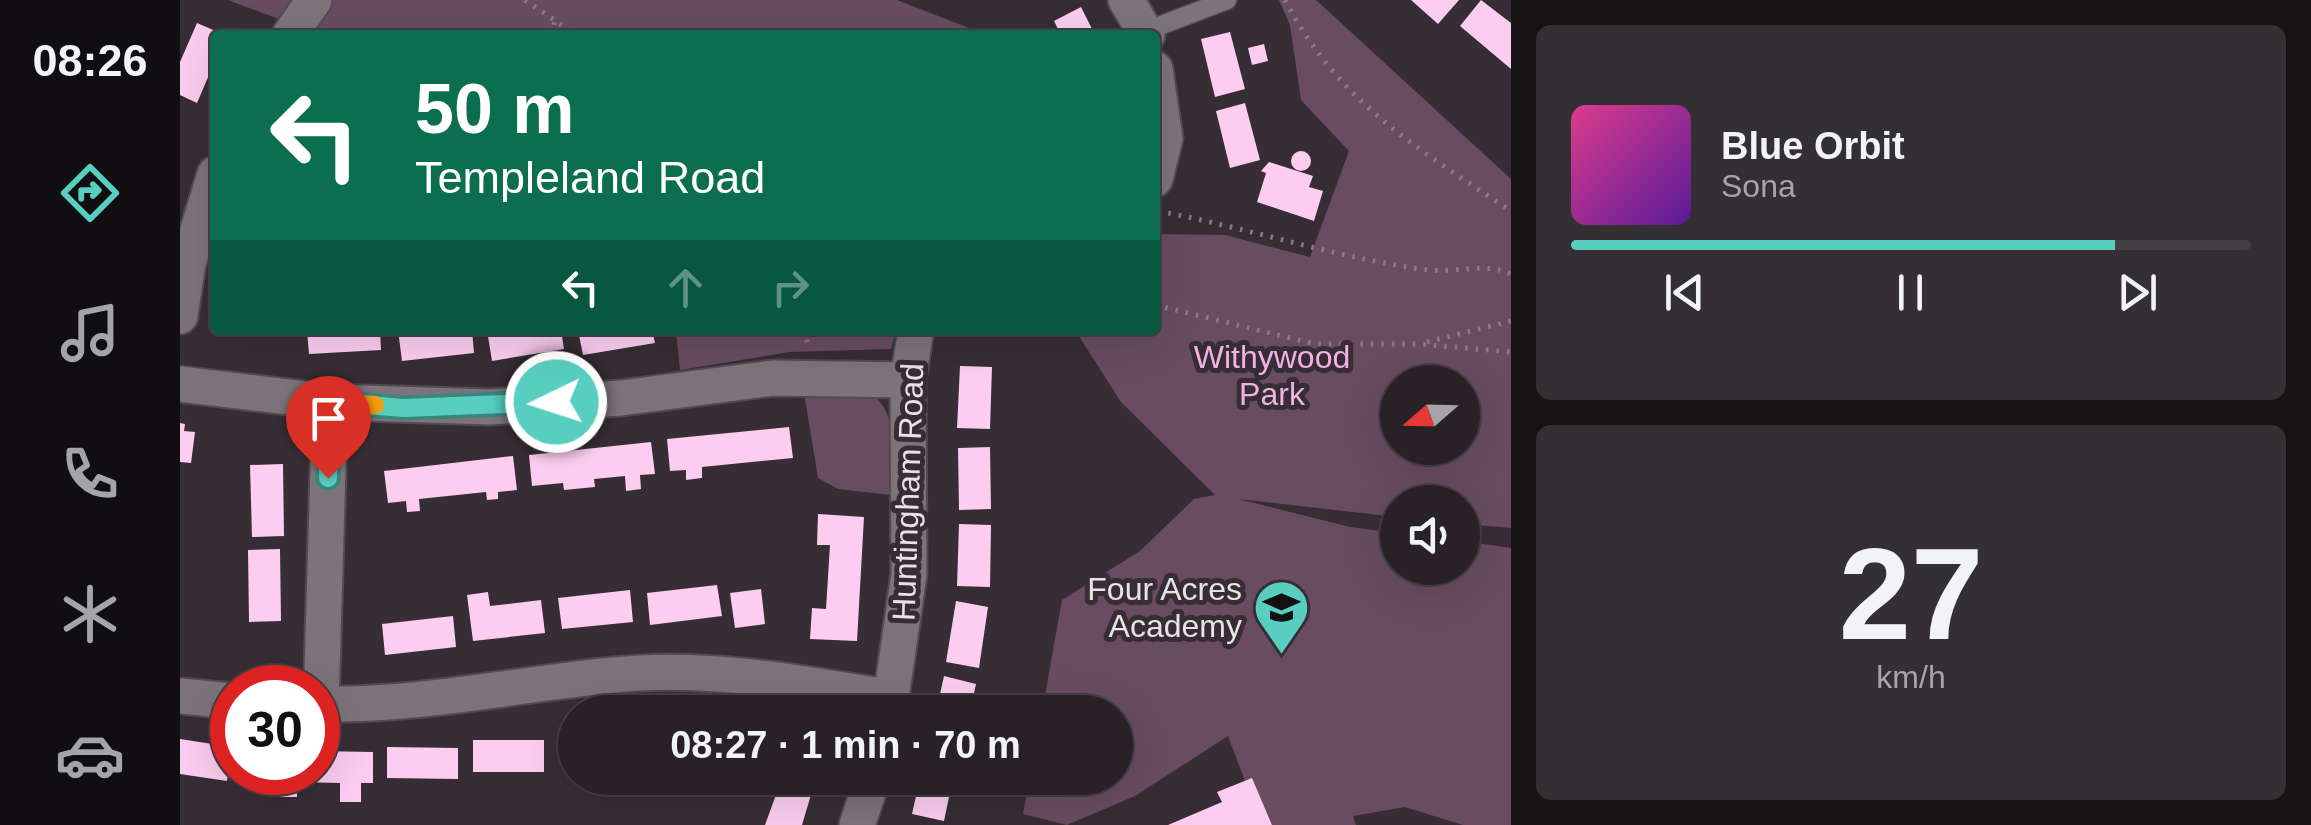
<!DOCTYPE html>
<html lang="en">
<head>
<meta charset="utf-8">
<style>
	body { margin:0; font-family:Helvetica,sans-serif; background:#342f33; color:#f1f3f6; height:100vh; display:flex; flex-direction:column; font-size:38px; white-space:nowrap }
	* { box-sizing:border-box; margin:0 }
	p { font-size:32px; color:#a5a4a7 }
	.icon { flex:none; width:55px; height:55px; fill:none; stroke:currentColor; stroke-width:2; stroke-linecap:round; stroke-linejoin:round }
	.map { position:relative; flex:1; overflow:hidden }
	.panel { display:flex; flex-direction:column; gap:25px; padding:25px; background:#161315; width:800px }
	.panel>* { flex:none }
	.top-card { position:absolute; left:30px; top:30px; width:950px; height:305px; border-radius:10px; box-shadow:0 10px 40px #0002,0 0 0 2px #443f44; background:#0b6e4f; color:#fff; overflow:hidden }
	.needle { width:65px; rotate:250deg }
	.fabs { position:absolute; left:1200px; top:365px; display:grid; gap:20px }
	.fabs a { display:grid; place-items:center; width:100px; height:100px; border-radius:50%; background:#282227; box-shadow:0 10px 40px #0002,0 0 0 2px #443f44; font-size:50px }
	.speed { position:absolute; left:30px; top:665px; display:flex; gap:20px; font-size:50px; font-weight:700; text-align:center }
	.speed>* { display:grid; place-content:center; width:130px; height:130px; border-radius:50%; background:#282227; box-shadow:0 10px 40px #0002,0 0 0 2px #443f44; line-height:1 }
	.speed .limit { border:15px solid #d22; background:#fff; color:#111 }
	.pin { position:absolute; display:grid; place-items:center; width:85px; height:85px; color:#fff; margin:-102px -42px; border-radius:50% 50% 50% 0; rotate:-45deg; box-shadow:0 0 10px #0007 }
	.pin .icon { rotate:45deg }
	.me { position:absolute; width:110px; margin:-55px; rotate:266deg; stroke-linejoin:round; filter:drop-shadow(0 0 8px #0008) }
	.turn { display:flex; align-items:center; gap:35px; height:210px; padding:0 40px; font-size:45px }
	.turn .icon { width:130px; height:130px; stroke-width:2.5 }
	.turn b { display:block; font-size:70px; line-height:85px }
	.lanes { display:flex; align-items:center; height:95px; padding:0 40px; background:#0003; justify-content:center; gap:50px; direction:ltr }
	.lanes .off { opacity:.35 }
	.panel .tile { flex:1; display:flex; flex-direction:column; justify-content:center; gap:15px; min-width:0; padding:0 35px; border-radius:15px; background:#342f33 }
	.panel .dial { align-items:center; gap:0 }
	.dial b { font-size:130px; line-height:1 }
	.song { display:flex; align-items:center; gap:30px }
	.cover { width:120px; height:120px; border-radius:15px; background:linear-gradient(135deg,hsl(330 70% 55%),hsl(270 70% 35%)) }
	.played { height:10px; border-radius:5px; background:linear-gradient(90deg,#58cec0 80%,#443f44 80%) }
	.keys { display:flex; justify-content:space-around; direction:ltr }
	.trip { position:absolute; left:378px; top:695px; width:575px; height:100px; border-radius:50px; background:#282227; box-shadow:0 10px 40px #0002,0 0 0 2px #443f44; font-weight:600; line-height:100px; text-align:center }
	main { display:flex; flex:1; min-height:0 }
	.tabs { display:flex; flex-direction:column; width:180px; justify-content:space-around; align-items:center; background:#100e10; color:#a5a4a7 }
	.tabs .icon { width:70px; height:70px }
	.tabs .selected { color:#58cec0 }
	.tabs b { font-size:45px; color:#f1f3f6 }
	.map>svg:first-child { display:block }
</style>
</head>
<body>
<main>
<nav class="tabs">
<b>08:26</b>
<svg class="icon selected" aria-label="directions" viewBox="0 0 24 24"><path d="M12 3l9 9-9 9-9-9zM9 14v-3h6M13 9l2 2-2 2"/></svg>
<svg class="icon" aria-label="music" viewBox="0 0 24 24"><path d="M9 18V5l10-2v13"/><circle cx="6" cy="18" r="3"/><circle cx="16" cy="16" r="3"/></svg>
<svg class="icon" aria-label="phone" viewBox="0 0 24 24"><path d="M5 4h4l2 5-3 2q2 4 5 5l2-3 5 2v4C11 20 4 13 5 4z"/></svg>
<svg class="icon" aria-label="climate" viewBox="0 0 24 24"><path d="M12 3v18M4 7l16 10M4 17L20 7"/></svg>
<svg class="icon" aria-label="car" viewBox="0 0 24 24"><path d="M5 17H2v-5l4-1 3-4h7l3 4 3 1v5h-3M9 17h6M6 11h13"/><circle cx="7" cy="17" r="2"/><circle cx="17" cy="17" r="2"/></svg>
</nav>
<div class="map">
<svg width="1331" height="825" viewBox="0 0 1331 825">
	<rect width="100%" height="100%" fill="#362e34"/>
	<path fill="#694c62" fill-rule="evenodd" d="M48 0H717L807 35H142Z
		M1099 0H1136L1331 179V528L1283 524 1282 502H1218L1217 517 1058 499 1170 527 1217 533 1218 568H1282L1283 541 1331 548V825H1283L1225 807 1173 816 1176 825H1092L1072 779 1065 781 1048 736 955 796 887 825 843 814 850 778H935V712H862L882 600 960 551 1014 499 1035 495 941 402 895 330H975V234L1045 235 1130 257 1169 151 1121 100 1110 25ZM1218 382H1282V448H1218Z
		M496 330H716L711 349 610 352 500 370Z
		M624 393C644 393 669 389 687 394 722 405 711 468 711 495L658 489 638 478Z"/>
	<path fill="#fccdf0" d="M1231 0H1279L1258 24Z
		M1301 0 1331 23V69L1280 26Z
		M901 7 915 35H881L874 21Z
		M17 23 45 35H35V61L17 103 0 95V62Z
		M1050 32 1065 89 1035 97 1021 39Z
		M1084 44 1088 61 1072 65 1068 48Z
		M1065 103 1080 160 1050 168 1036 111Z
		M1111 161a10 10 0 1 1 20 0a10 10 0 1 1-20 0Z
		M1089 162 1133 176 1129 187 1143 191 1134 221 1077 202 1086 173 1081 171Z
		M127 330H200L201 350 129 354Z
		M218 330H292L294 353 222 361Z
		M307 330H381L384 349 312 361Z
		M398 330H472L475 343 403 355Z
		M780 366 812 367 810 429 777 428Z
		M0 423 5 424 4 431 15 432 11 463 0 462Z
		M609 427 613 458 522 467V478L506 480V470L490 471 487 439Z
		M471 442 475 474 460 475 461 489 446 491 445 476 414 479 415 487 384 490 383 483 352 486 349 455Z
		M810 447 811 509 779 510 778 448Z
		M333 456 337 490 318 492V499L307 500 306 492 239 499 240 511 227 512 226 501 208 503 204 471Z
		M103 464 104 536 72 537 70 465Z
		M638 514 684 517 677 641 630 639 632 608 646 609 650 545H637Z
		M779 524 811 525 810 587 777 586Z
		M100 549 101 621 69 622 68 550Z
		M537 585 542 616 470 625 467 593Z
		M581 589 585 624 555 628 550 593Z
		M450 590 453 622 382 629 378 598Z
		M308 592 310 606 361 600 365 633 293 641 287 595Z
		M776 601 808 607 799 668 766 662Z
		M273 616 276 647 205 655 202 624Z
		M764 676 796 684 790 712H756Z
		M383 726H395V758H383Z
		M0 739 52 747 47 781 0 774Z
		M293 740H364V772H293Z
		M207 747 278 748V779L207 778Z
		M138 751 193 752V783H181V802H160V783L117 782V797H100L101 782H71V772H138Z
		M602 778H636L622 825H585Z
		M740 778H773L764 821 732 814Z
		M1072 778 1092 825H988L1042 802 1037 792Z"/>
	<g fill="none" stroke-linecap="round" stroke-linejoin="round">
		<defs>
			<path id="lane" d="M966 31 1047 0"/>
			<path id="street" d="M946 0 967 35
				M110 35 134 0
				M975 69 985 138 975 179
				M0 316 8 263 35 174
				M0 384 150 402 310 407 441 398 593 378 728 380
				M0 696 52 701
				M138 704C238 706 333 685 433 675 527 665 620 683 712 698
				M141 704 150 402
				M709 712 729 574 728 380 736 330
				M677 825 693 778"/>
		</defs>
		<use href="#lane" stroke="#524b51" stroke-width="21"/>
		<use href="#street" stroke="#524b51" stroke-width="39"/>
		<path stroke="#847e83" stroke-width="5" stroke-dasharray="2.5 8" stroke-linecap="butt" d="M345 0 396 35
			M1105 0C1158 102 1238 149 1331 211
			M371 35 375 21
			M978 211C1069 228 1156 258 1248 270 1276 273 1305 262 1331 274
			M975 305 1135 344H1239L1331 352
			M623 330 629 346
			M1247 342 1331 321"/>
		<use href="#lane" stroke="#7c747a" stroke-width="18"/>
		<use href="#street" stroke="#7c747a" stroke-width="35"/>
	</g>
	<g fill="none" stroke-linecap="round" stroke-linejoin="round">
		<defs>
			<path id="route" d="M148 478 150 402 224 408 376 402"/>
		</defs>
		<use href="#route" stroke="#39867d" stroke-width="25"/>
		<use href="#route" stroke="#58cec0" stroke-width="18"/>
		<path stroke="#f59e0b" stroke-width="18" d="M149 417 150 402 195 405"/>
	</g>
	<defs>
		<symbol id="school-pin" viewBox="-11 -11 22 30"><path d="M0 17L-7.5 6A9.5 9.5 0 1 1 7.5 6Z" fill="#58cec0" stroke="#362e34"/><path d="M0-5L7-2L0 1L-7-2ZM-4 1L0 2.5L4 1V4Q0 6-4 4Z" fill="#111"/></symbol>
	</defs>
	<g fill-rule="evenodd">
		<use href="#school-pin" x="1070" y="576" width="63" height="86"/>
	</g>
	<g text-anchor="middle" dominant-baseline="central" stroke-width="10" stroke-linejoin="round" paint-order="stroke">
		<g font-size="32" fill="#f2b1e3" stroke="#362e34">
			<text x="1092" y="357">Withywood<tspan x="1092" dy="37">Park</tspan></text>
		</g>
		<g font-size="32" fill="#e8e3e7" stroke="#362e34">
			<text transform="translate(728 492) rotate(-88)">Huntingham Road</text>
		</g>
		<g font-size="32" fill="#e8e3e7" stroke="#362e34" text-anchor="end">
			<text x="1062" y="589">Four Acres<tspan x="1062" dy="37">Academy</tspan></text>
		</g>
	</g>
</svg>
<div class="fabs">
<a><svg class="needle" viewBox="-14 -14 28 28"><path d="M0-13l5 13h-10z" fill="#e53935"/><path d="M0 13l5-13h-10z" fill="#a5a4a7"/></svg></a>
<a><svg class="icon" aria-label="sound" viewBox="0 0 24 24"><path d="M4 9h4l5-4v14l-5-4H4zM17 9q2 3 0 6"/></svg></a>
</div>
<div class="speed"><div class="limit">30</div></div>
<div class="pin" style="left:148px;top:478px;background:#d93025"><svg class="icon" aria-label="arrive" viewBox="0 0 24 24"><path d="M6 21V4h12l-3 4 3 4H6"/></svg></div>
<svg class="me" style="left:376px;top:402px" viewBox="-20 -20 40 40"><circle r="17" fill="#58cec0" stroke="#fff" stroke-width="3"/><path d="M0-11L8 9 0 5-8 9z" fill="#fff"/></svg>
<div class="trip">08:27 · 1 min · 70 m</div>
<div class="top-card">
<div class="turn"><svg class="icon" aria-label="left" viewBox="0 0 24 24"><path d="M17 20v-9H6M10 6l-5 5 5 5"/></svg><div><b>50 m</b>Templeland Road</div></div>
<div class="lanes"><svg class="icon" aria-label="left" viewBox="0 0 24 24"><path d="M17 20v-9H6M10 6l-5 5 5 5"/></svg><svg class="icon off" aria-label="ahead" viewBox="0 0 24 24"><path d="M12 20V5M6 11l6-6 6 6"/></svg><svg class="icon off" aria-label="right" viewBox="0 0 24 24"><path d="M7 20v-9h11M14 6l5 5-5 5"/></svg></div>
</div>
</div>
<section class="panel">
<div class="tile">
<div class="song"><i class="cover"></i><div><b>Blue Orbit</b><p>Sona</p></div></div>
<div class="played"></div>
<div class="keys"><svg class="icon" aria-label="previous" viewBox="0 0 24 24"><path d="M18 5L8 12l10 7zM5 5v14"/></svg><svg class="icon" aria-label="pause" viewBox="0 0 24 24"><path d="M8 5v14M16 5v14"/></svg><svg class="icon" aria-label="next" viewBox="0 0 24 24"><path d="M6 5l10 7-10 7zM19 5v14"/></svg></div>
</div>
<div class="tile dial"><b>27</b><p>km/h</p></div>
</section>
</main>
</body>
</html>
